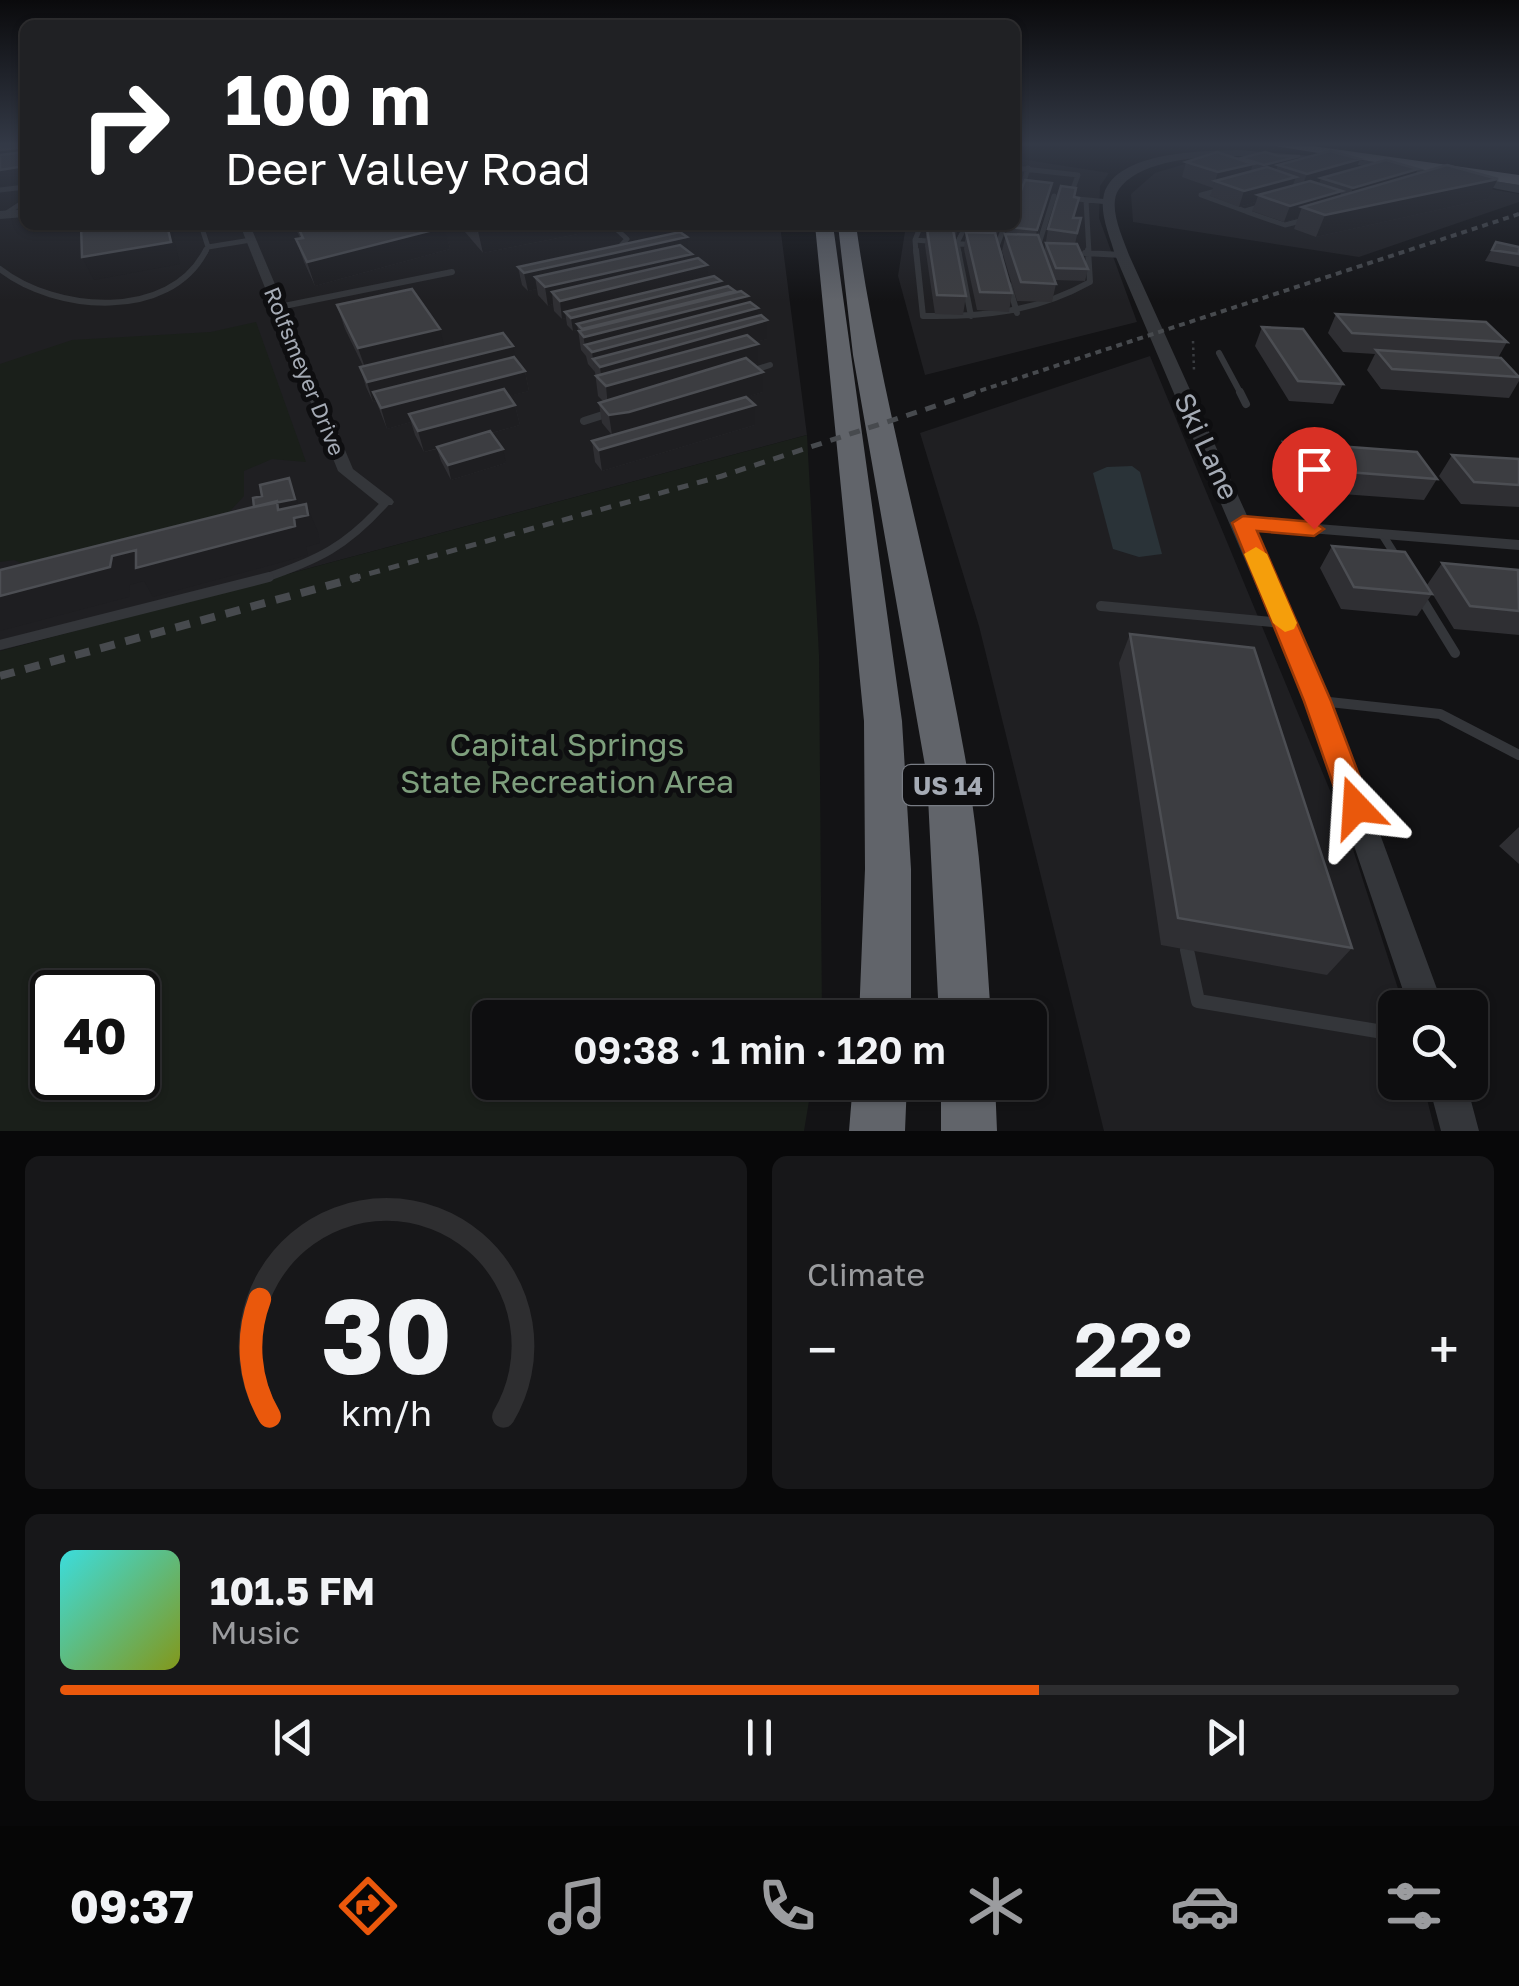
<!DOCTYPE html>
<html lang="en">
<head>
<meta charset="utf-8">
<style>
	body { margin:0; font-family:"Golos Text",sans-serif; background:#171719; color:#f1f3f6; height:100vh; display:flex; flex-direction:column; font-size:38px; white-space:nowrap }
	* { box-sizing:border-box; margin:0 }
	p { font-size:32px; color:#9b9c9f }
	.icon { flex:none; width:55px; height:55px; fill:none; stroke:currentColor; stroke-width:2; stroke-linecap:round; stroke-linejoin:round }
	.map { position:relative; height:1131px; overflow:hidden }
	.panel { display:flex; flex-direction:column; gap:25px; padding:25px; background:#080809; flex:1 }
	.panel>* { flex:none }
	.banner { position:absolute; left:20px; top:20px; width:1000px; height:210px; border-radius:15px; box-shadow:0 2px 8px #0004,0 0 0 2px #2e2e30; background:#202124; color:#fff; overflow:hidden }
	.controls { position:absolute; left:1378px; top:990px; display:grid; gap:20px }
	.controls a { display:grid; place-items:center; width:110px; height:110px; border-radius:15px; background:#0e0e10; box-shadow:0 2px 8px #0004,0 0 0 2px #2e2e30; font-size:50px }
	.speed { position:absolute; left:30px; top:970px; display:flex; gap:20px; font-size:50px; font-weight:700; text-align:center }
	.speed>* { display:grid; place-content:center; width:130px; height:130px; border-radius:50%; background:#0e0e10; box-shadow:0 2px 8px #0004,0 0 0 2px #2e2e30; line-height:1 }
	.speed .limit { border:5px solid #111; border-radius:15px; background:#fff; color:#111 }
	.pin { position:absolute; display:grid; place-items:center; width:85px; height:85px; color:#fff; margin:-102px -42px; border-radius:50% 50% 50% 0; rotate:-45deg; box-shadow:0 0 10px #0007 }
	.pin .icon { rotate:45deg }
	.me { position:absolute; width:110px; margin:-55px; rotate:340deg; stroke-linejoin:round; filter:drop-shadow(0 0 8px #0008) }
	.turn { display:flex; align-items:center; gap:35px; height:210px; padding:0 40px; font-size:45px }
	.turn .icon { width:130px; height:130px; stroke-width:2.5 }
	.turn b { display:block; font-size:70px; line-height:85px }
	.big { font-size:75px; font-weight:600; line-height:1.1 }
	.panel .card { flex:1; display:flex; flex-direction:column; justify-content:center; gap:15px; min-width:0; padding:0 35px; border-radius:15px; background:#171719 }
	.panel .dial { align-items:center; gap:0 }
	.dial svg { height:260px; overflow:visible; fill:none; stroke:#2e2e30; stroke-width:7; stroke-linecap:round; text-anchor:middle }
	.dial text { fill:#f1f3f6; stroke:none }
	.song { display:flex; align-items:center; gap:30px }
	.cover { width:120px; height:120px; border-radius:15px; background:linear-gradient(135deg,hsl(180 70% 55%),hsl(70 70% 35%)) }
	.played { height:10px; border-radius:5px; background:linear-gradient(90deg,#ea580c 70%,#2e2e30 70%) }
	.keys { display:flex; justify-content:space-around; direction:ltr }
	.heat { display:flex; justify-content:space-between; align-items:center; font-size:55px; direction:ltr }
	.panel .tiles { flex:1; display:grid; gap:25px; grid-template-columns:1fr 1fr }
	.card:last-child { grid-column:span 2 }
	.trip { position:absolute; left:472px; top:1000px; width:575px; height:100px; border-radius:15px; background:#0e0e10; box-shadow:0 2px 8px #0004,0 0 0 2px #2e2e30; font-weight:600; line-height:100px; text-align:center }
	.tab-bar { display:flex; height:160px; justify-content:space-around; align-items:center; background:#060606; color:#9b9c9f }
	.tab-bar .icon { width:70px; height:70px }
	.tab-bar .selected { color:#ea580c }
	.tab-bar b { font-size:45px; color:#f1f3f6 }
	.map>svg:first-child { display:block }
</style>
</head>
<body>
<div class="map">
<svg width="1519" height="1131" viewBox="0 0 1519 1131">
	<rect width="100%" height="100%" fill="#131315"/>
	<path fill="#1f1f22" d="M0 143H25V225H780L807 435 0 651Z
		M1245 157 1349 165 1519 194V202L1359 257 1133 222 1131 194 1155 173 1188 163Z
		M1015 158 1109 173 1100 186 1099 218 1137 322 925 375 898 276 906 225H1015Z
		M1150 356 1348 834 1404 1007 1395 1008V1082L1423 1083 1435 1131H1104L979 626 920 433Z"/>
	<path fill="#1a1f1a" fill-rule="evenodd" d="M256 322 306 462 272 459 244 471V496L218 524 28 566 14 560 0 562V364L72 340 211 332Z
		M807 435 819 655 822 1017 490 1018V1082L812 1083 804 1131H0V651ZM52 992H138V1078H52Z"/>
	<path fill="#2a3338" d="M1132 466 1140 472 1162 554 1139 557 1113 549 1093 473 1107 467Z"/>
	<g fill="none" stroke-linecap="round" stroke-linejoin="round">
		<path stroke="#3a3d41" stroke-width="2.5" stroke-dasharray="2.5 4" stroke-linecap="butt" d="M1193 341 1194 370"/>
		<path stroke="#34363a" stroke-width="5" d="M1015 168 1078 175 1070 197
			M0 190 25 187
			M1220 190 1201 195 1245 211 1262 206
			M1021 192 1028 168
			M1067 198 1109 202
			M1086 200 1089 253
			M1247 212 1285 225 1304 220
			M5 214 25 201
			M201 225 208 247
			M612 225 627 239 617 250
			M921 225 915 240 975 245
			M915 240 916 253
			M1037 250 1054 196
			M205 253 208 247 251 240
			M959 253 957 243 966 225
			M999 253 997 246 1005 225"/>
		<path stroke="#34363a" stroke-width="6" d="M916 250 923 316C984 317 1036 312 1090 282L1088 250
			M958 250 971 316
			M998 250 1000 255
			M1085 253 1122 255
			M0 269C55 312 170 322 206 250
			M1009 285 1017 313
			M279 307 452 272
			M1219 353 1241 394
			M748 372 770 365"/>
		<path stroke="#34363a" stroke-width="8" d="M1240 392 1246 404
			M584 421 609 413
			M1382 534 1399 561
			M262 579C318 560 346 547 386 502"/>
		<path stroke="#34363a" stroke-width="10" d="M1420 596 1455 653
			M1101 606 1282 623
			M0 645 269 577
			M1320 701 1440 714 1519 755"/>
		<path stroke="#34363a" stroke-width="14" d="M1187 950 1198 1001 1395 1034"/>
		<path fill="#34363a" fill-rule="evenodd" d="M240 225H250L353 469 392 499 394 502 392 505H380L338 471Z
			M1243 518 1519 540V550L1237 527 1235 523Z"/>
		<path fill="#34363a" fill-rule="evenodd" d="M1239 150 1370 161 1519 185V193C1442 178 1169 120 1119 189 1107 206 1123 238 1129 255L1331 701 1444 1008H1409L1305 701 1115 255C1110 236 1099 214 1104 194 1117 151 1203 151 1239 150Z
			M25 209V217L0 219V211Z
			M1428 1082H1466L1479 1131H1441Z"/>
		<path fill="#61646a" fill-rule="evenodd" d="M1256 143H1291L1519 175V185Z
			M815 225H833L902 721 911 869V1018H859L865 869 864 721Z
			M838 225H856C881 401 932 571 963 746 980 835 985 927 991 1018H939L927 777 853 355Z
			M853 1082H907L905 1131H849Z
			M941 1082H995L997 1131H941Z"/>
		<path stroke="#474a4e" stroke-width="4" stroke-dasharray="6 5" stroke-linecap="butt" d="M970 394 1519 214"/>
		<path stroke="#474a4e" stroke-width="5" stroke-dasharray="11 9" stroke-linecap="butt" d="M350 579 722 476 978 392"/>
		<path stroke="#474a4e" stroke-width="8" stroke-dasharray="15 11" stroke-linecap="butt" d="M0 676 359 577"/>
	</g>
	<path fill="#2f2f33" d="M1278 156 1299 159H1360L1356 168 1416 174 1487 199 1316 237 1294 229 1298 218 1284 222 1252 211 1256 202 1239 207 1210 196 1213 188 1182 177 1186 162Z
		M1074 197V218H1081L1075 244 1088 269 1085 281 1055 280 1056 284 1052 302 1017 301 1002 251 1008 225 1049 198 1038 235 1044 253 1048 229Z
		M294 225H444L450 249 315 286 304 262 296 239 300 238Z
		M459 225H577L578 234 483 253Z
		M927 225H963L955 241 966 296 963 315 935 314 925 246Z
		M967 225H1001L996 236 1012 293 1009 312 977 310 964 249Z
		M1496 242 1519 247V267L1485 261Z
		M688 251 692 260 708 278 721 287 748 303 758 315 767 320V339L756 342 758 344V363L753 364 763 392 746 397 755 405V425L602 471 595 462 592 441 612 435 602 423 599 403 604 402 598 396 595 372 588 364 586 356 581 350 578 330 573 331 567 325 566 318 562 319 554 311 553 304 548 306 538 295 537 289 528 291 522 285 518 267Z
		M337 305 444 347 516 359 525 371 529 391 509 396 515 405 520 425 492 433 506 463 451 480 441 461 437 449 424 452 415 435 411 422 387 429 376 401 373 402 366 387 360 367 363 366 345 329Z
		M1336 314 1507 342 1498 358 1519 376V381L1509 398 1381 389 1367 370 1375 354 1343 352 1328 333Z
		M1262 327 1343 384 1333 404 1289 401 1255 346Z
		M1283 442 1437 479 1424 500 1287 490 1273 463Z
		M1452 455 1519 459V507L1461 504 1439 476Z
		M1332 546 1432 594 1417 616 1341 609 1320 568Z
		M1442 563 1519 611V635L1454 629 1427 585Z
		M1130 634 1352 948 1327 975 1161 945 1119 663Z
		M1519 827V864L1499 846Z"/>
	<path fill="#1e1e21" d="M25 147V162L0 166V150Z
		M1300 156 1296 166 1278 165 1275 172 1260 176 1264 165Z
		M1360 159 1354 174 1321 178 1319 184 1301 189 1307 174Z
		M1253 164 1248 179 1215 181 1213 188 1218 172Z
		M25 166V182L0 186V170Z
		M1418 169 1411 184 1346 204 1353 188Z
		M1296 177 1290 192 1258 195 1256 202 1239 207 1244 191Z
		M1498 179 1487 199 1316 237 1325 215Z
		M1052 183 1049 198 1034 247 1037 230Z
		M1342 191 1335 207H1302L1298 218 1284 222 1290 206Z
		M167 225H171L180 264 94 280 82 257Z
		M508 225H577L578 234 483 253 478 231Z
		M958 225H963L955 241Z
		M445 227 450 249 315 286 307 262Z
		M687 237 688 254 535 277 537 289 528 291 524 273Z
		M692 254 693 269 707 265 708 283 565 312 566 318 562 319 560 301 552 292 553 304 548 306 545 287Z
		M721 281V293L577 324 578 330 573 331 571 318Z
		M748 296V311L758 308V322L767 320V339L605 386 602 383 600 367 593 359 595 372 592 352 585 346 582 329Z
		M440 329 446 354 367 373 358 348Z
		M758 344V363L608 407 606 386Z
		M513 346 517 365 373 392 376 401 373 402 367 382Z
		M525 371 529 391 413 422 409 414 411 422 387 429 381 408Z
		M763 372V392L631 433 612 435 609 415Z
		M515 405 520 425 424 452 418 431Z
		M755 405V425L602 471 599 450Z
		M503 449 506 463 451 480 448 465Z
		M289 478 295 492 301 514 284 518 289 528 295 526 294 518 308 515 306 504 318 532 320 543 306 547 308 555 153 597 144 581 130 585 129 597 0 631V596L110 567 112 556 136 550 145 565 286 529 282 519 262 524 255 510 277 504V501L278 504 295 499Z"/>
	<path fill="#3c3d41" stroke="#4c4e53" stroke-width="2.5" d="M0 142H25V147L0 150Z
		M1330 151 1360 159 1307 174 1278 165Z
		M25 152V166L0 170V155Z
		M1217 152 1253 164 1218 172 1186 162Z
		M1265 152 1278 156H1300L1264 165 1241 158Z
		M1386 160 1418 169 1353 188 1321 178Z
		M1447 165 1498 179 1325 215 1302 207Z
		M1267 167 1296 177 1244 191 1215 181Z
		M1025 180 1052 183 1037 230 1008 227V225H1015V207Z
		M1310 181 1342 191 1290 206 1258 195Z
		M1061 186 1076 188 1074 197 1079 198 1073 218H1081L1077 233 1048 229Z
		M81 225H167L171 242 82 257Z
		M297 225H444L445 227 307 262 296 239 303 238Z
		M473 225H508L478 231Z
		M927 229 953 230 966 296 937 295Z
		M680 232 687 237 524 273 518 267Z
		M966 232 995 233 1012 293 980 292Z
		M1005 234 1038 235 1056 284 1021 282Z
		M1496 242 1519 247V254L1492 250Z
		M1046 243 1077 244 1088 269 1056 268Z
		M680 245 692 254 545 287 535 277Z
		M698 258 707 265 560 301 552 292Z
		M714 276 721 281 571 318 565 312Z
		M728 286 735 291 582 329 577 324Z
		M412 289 440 329 358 348 337 305Z
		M741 291 748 296 584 337 579 331Z
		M750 302 758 308 592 352 585 345Z
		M1336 314 1486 322 1507 342 1352 333Z
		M761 315 767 320 600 367 593 359Z
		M1262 327 1303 329 1343 384 1298 381Z
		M503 333 513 346 367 382 360 367Z
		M747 335 758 344 606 386 596 376Z
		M1376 350 1501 358 1519 377 1392 369Z
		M514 357 525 371 381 408 373 392Z
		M746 358 763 372 629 412 609 415 599 403Z
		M504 389 515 405 418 431 409 414Z
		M746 397 755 405 599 450 592 441Z
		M490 431 503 449 448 465 437 447Z
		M1283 442 1417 452 1437 479 1297 468Z
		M1452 455 1519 459V485L1474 482Z
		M289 478 295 499 254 507 253 498 262 496 260 485Z
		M277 501 278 510 306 504 308 515 294 518 295 526 136 568V550L112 556 110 567 0 596V570Z
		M1332 546 1405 552 1432 594 1354 587Z
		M1442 563 1518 570 1519 611 1470 606Z
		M1130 634 1254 648 1352 948 1178 918Z"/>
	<linearGradient id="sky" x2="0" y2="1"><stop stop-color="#0a0a0c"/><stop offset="0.48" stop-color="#333946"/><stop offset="1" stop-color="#333946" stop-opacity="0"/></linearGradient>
	<rect width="1519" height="301" fill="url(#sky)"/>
	<path fill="#ea580c" stroke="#983908" stroke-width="2.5" d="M1243 516 1314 522 1324 529 1314 536 1257 531 1331 701 1371 807 1367 816 1356 820 1345 816 1341 807 1304 701 1232 523Z"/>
	<path fill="#f59e0b" d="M1256 547 1267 554 1297 623 1294 629 1285 632 1273 623 1244 554Z"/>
	<g text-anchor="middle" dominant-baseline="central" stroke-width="10" stroke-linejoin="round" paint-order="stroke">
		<g font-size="22" fill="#a5abb5" stroke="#0e0e10">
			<text transform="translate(305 371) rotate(68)">Rolfsmeyer Drive</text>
		</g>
		<rect fill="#0e0e10" stroke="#787c84" stroke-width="2.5" x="903" y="765" width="90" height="40" rx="8"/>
		<g font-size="25" font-weight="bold" fill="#a5abb5">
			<text x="948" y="785">US 14</text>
		</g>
		<g font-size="28" fill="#a5abb5" stroke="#0e0e10">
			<text transform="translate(1207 446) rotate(65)">Ski Lane</text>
		</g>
		<g font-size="32" fill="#7e9f7d" stroke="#0e0e10">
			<text x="567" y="744">Capital Springs<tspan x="567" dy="37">State Recreation Area</tspan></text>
		</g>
	</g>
</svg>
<div class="controls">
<a><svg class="icon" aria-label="search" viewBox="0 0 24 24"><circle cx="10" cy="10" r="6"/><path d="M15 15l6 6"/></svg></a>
</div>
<div class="speed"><div class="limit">40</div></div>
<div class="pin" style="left:1314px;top:529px;background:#d93025"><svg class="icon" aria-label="arrive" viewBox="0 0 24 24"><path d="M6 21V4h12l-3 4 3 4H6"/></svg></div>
<svg class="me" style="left:1356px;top:807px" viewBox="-20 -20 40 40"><path d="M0-17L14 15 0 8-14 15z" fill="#ea580c" stroke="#fff" stroke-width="4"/></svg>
<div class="trip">09:38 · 1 min · 120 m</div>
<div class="banner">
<div class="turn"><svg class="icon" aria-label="right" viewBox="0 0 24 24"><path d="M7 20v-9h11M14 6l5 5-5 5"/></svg><div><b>100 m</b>Deer Valley Road</div></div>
</div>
</div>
<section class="panel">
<div class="tiles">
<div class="card dial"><svg viewBox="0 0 100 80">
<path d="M14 69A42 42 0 1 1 86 69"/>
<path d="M14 69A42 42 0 0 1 11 33" stroke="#ea580c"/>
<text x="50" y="56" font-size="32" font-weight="700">30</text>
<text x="50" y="72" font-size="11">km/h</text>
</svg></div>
<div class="card"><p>Climate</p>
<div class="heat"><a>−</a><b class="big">22°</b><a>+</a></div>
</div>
<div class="card">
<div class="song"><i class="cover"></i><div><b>101.5 FM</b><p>Music</p></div></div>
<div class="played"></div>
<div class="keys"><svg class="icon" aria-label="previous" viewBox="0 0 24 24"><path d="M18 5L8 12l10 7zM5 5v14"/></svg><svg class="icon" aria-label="pause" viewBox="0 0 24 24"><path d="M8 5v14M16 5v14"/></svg><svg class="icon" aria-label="next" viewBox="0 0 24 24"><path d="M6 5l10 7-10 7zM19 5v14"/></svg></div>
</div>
</div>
</section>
<nav class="tab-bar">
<b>09:37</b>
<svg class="icon selected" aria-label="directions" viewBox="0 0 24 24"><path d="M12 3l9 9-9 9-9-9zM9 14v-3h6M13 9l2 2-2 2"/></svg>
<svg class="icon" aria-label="music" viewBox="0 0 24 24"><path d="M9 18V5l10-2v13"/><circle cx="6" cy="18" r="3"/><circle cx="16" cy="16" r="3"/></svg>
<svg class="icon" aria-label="phone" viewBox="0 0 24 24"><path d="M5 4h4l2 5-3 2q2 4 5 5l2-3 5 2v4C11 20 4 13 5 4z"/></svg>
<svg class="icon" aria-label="climate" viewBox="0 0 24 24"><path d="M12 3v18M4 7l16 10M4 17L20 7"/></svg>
<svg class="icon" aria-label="car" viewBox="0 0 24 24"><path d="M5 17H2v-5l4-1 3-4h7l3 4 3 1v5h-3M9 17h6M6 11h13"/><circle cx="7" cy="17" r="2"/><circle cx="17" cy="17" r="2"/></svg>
<svg class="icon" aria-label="filters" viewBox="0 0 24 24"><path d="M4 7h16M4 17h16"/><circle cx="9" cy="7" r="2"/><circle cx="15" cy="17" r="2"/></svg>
</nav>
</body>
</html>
